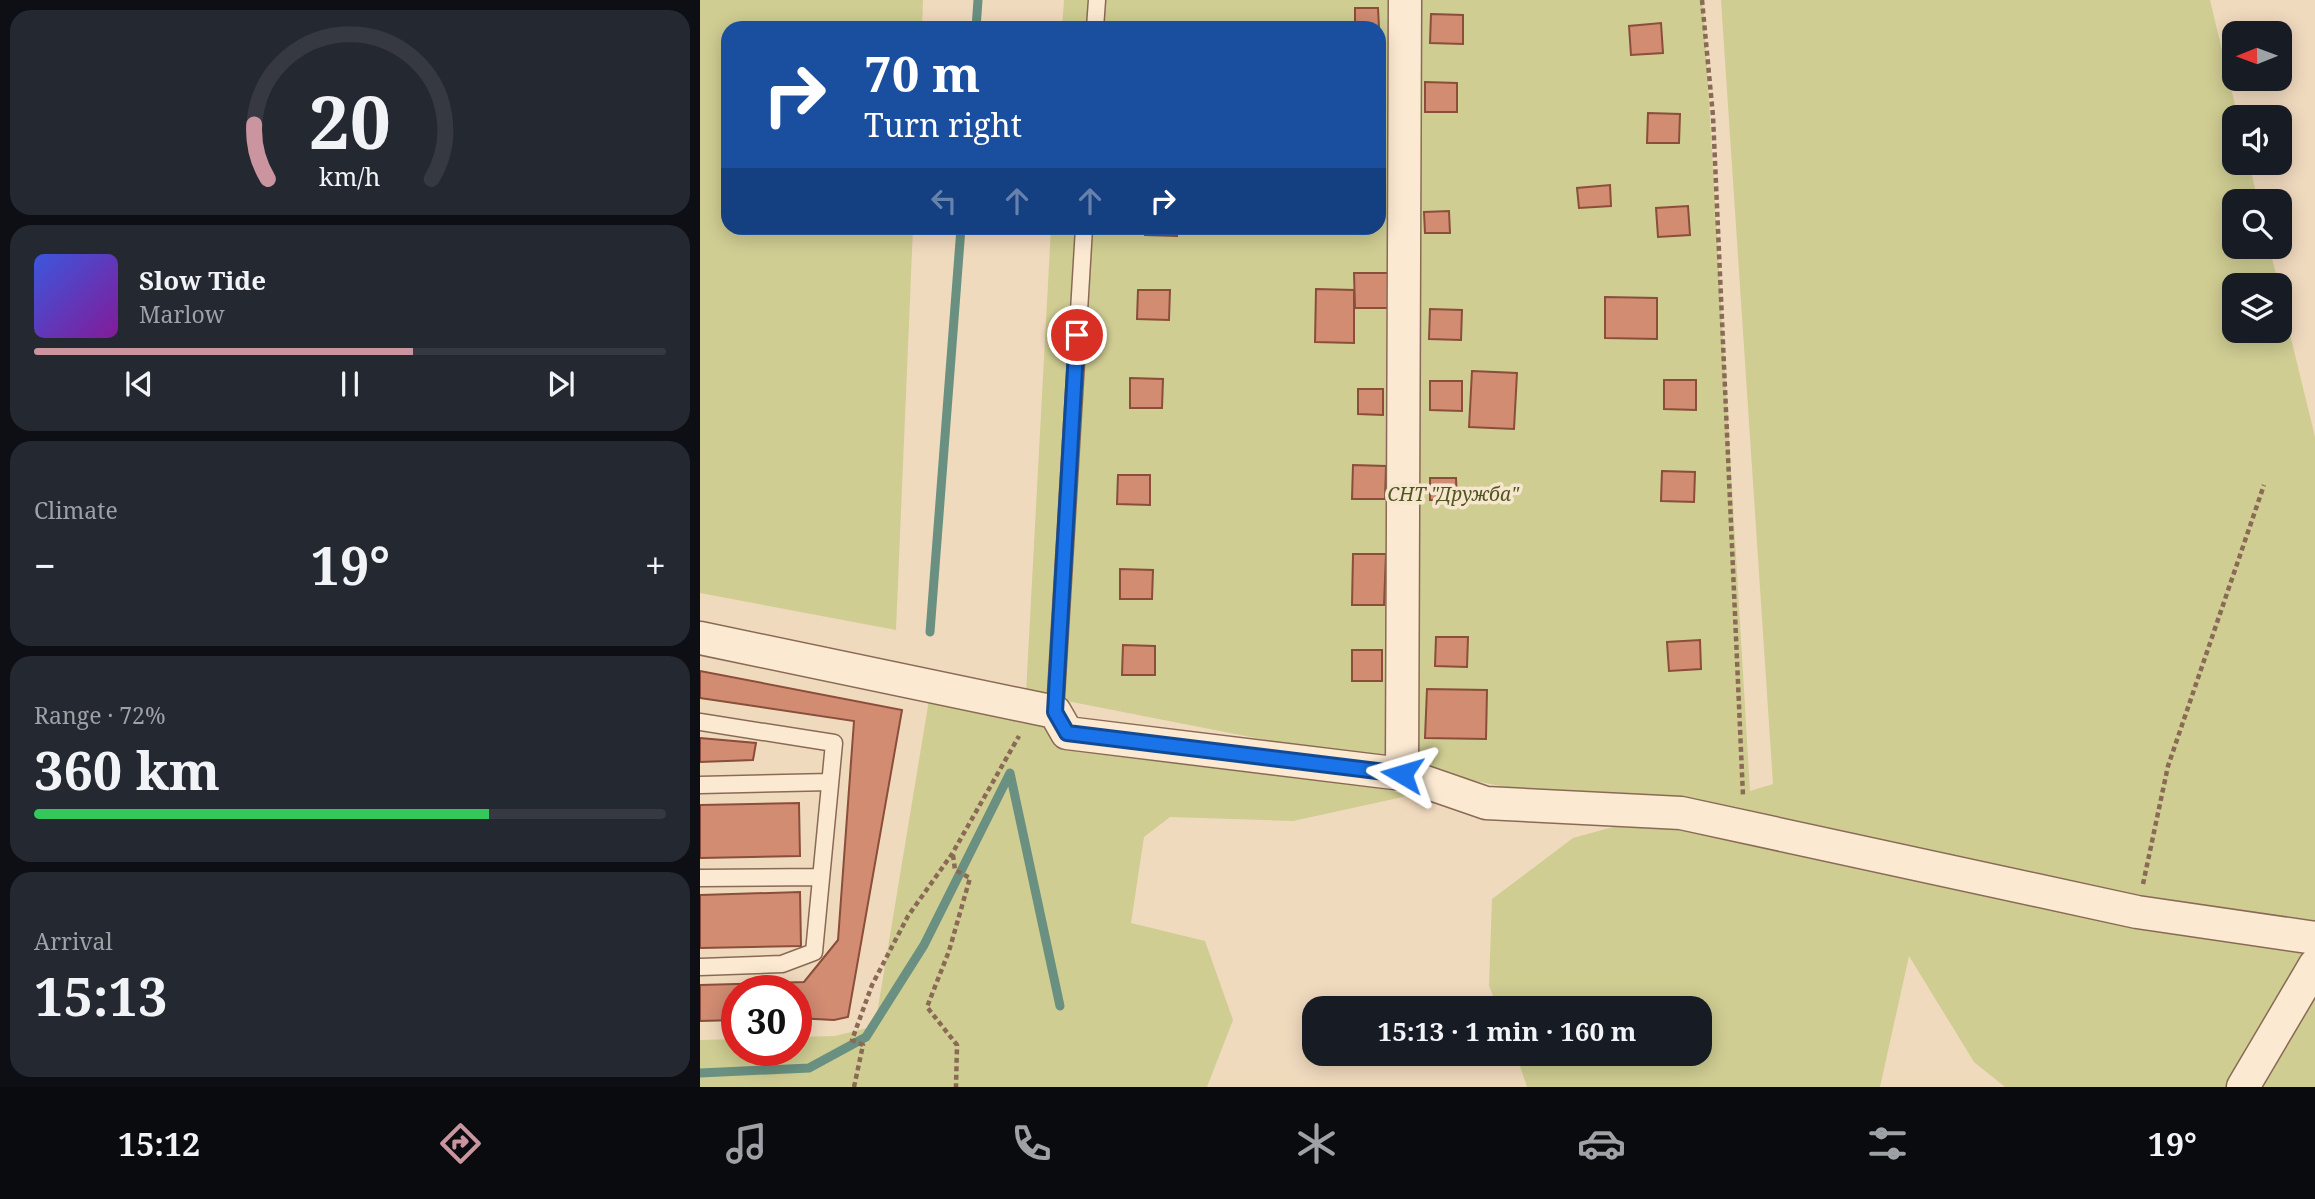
<!DOCTYPE html>
<html lang="en">
<head>
<meta charset="utf-8">
<style>
	body { margin:0; font-family:"Noto Serif",serif; background:#242831; color:#f1f3f6; height:100vh; display:flex; flex-direction:column; font-size:26px; white-space:nowrap }
	* { box-sizing:border-box; margin:0 }
	p { font-size:23px; color:#9ea1a6 }
	.icon { flex:none; width:38px; height:38px; fill:none; stroke:currentColor; stroke-width:2; stroke-linecap:round; stroke-linejoin:round }
	.map { position:relative; flex:1; overflow:hidden }
	.sheet { display:flex; flex-direction:column; gap:10px; padding:10px; background:#0d0f14; width:700px }
	.sheet>* { flex:none }
	.guide { position:absolute; left:21px; top:21px; width:665px; height:214px; border-radius:21px; box-shadow:0 4px 18px #0003; background:#1a4fa0; color:#fff; overflow:hidden }
	.needle { width:46px; rotate:269deg }
	.controls { position:absolute; left:1522px; top:21px; display:grid; gap:14px }
	.controls a { display:grid; place-items:center; width:70px; height:70px; border-radius:14px; background:#171b24; box-shadow:0 4px 18px #0003; font-size:35px }
	.speed { position:absolute; left:21px; top:975px; display:flex; gap:14px; font-size:35px; font-weight:700; text-align:center }
	.speed>* { display:grid; place-content:center; width:91px; height:91px; border-radius:50%; background:#171b24; box-shadow:0 4px 18px #0003; line-height:1 }
	.speed .limit { border:10px solid #d22; background:#fff; color:#111 }
	.pin { position:absolute; display:grid; place-items:center; width:60px; height:60px; color:#fff; margin:-30px; border:4px solid #fff; border-radius:50%; box-shadow:0 2px 7px #0007 }
	.me { position:absolute; width:77px; margin:-38px; rotate:277deg; stroke-linejoin:round; filter:drop-shadow(0 0 5px #0008) }
	.turn { display:flex; align-items:center; gap:24px; height:147px; padding:0 28px; font-size:32px }
	.turn .icon { width:91px; height:91px; stroke-width:2.5 }
	.turn b { display:block; font-size:49px; line-height:60px }
	.lanes { display:flex; align-items:center; height:66px; padding:0 28px; background:#0003; justify-content:center; gap:35px; direction:ltr }
	.lanes .off { opacity:.35 }
	.big { font-size:52px; font-weight:700; line-height:1.1 }
	.sheet .tile { flex:1; display:flex; flex-direction:column; justify-content:center; gap:10px; min-width:0; padding:0 24px; border-radius:21px; background:#242831 }
	.sheet .dial { align-items:center; gap:0 }
	.dial svg { height:182px; overflow:visible; fill:none; stroke:#363941; stroke-width:7; stroke-linecap:round; text-anchor:middle }
	.dial text { fill:#f1f3f6; stroke:none }
	.song { display:flex; align-items:center; gap:21px }
	.cover { width:84px; height:84px; border-radius:10px; background:linear-gradient(135deg,hsl(230 70% 55%),hsl(290 70% 35%)) }
	.played { height:7px; border-radius:4px; background:linear-gradient(90deg,#cb959f 60%,#363941 60%) }
	.keys { display:flex; justify-content:space-around; direction:ltr }
	.heat { display:flex; justify-content:space-between; align-items:center; font-size:38px; direction:ltr }
	.charge { height:10px; border-radius:5px; background:linear-gradient(90deg,#34c759 72%,#363941 0) }
	.trip { position:absolute; left:602px; top:996px; width:410px; height:70px; border-radius:21px; background:#171b24; box-shadow:0 4px 18px #0003; font-weight:700; line-height:70px; text-align:center }
	.tabs { display:flex; height:112px; justify-content:space-around; align-items:center; background:#090b0e; color:#9ea1a6 }
	.tabs .icon { width:49px; height:49px }
	.tabs .current { color:#cb959f }
	.tabs b { font-size:32px; color:#f1f3f6 }
	main { display:flex; flex:1; min-height:0 }
	.map>svg:first-child { display:block }
</style>
</head>
<body>
<main>
<section class="sheet">
<div class="tile dial"><svg viewBox="0 0 100 80">
<path d="M14 69A42 42 0 1 1 86 69"/>
<path d="M14 69A42 42 0 0 1 8 45" stroke="#cb959f"/>
<text x="50" y="56" font-size="32" font-weight="700">20</text>
<text x="50" y="72" font-size="11">km/h</text>
</svg></div>
<div class="tile">
<div class="song"><i class="cover"></i><div><b>Slow Tide</b><p>Marlow</p></div></div>
<div class="played"></div>
<div class="keys"><svg class="icon" aria-label="previous" viewBox="0 0 24 24"><path d="M18 5L8 12l10 7zM5 5v14"/></svg><svg class="icon" aria-label="pause" viewBox="0 0 24 24"><path d="M8 5v14M16 5v14"/></svg><svg class="icon" aria-label="next" viewBox="0 0 24 24"><path d="M6 5l10 7-10 7zM19 5v14"/></svg></div>
</div>
<div class="tile"><p>Climate</p>
<div class="heat"><a>−</a><b class="big">19°</b><a>+</a></div>
</div>
<div class="tile"><p>Range · 72%</p><b class="big">360 km</b><div class="charge"></div></div>
<div class="tile"><p>Arrival</p><b class="big">15:13</b></div>
</section>
<div class="map">
<svg width="1615" height="1087" viewBox="0 0 1615 1087">
	<rect width="100%" height="100%" fill="#f0dabe"/>
	<path fill="#cfcd92" d="M0 0H223L222 28H28V228H213L196 630 0 593Z
		M364 0H1003L1050 791 1073 784 1021 0H1510L1538 117H1535V163H1549L1558 201H1535V247H1569L1579 285H1535V331H1580V293L1615 437V1087H1305L1274 1062 1209 956 1180 1087H827L816 1054H999V1008H798L789 986 792 899 873 838 953 816 326 693 351 228H679V28H362Z
		M229 700 712 795 593 821 470 817 444 837 431 923 505 941 533 1020 507 1087H0V1040L37 1039V1050H96V1037L135 1036 175 1026Z"/>
	<g fill="none" stroke-linecap="round" stroke-linejoin="round">
		<path stroke="#699081" stroke-width="9" d="M276 28 278 0
			M230 632 261 228
			M0 1073 109 1068 166 1037 224 945 310 773 360 1006"/>
	</g>
	<path fill="#d18c72" stroke="#8a4e3a" stroke-width="2" d="M655 8H678L679 28H655Z
		M731 14 763 15V44L730 43Z
		M961 23 963 53 931 55 929 26Z
		M725 82 757 83V112H725Z
		M679 94H681V124H679Z
		M948 113 980 114 979 143H947Z
		M910 185 911 206 879 208 877 188Z
		M988 206 990 235 958 237 956 208Z
		M749 211 750 233H725L724 212Z
		M445 228H477V236L445 235Z
		M654 273H688L689 308H655Z
		M616 289 654 290V343L615 342Z
		M438 290H470L469 320 437 319Z
		M905 297 957 298V339L905 338Z
		M730 309 762 310 761 340 729 339Z
		M772 371 817 373 814 429 769 427Z
		M430 378 463 379 462 408H430Z
		M964 380H996V410L964 409Z
		M730 381H762V411L730 410Z
		M658 389H683V415L658 414Z
		M653 465 686 466 685 499H652Z
		M962 471 995 472 994 502 961 501Z
		M418 475H450V505L417 504Z
		M730 478H756L757 500H730Z
		M653 554H686L684 605H652Z
		M420 569 453 570 452 599H420Z
		M736 637H768L767 667 735 666Z
		M1000 640 1001 669 969 671 967 642Z
		M423 645 455 646V675H422Z
		M652 650H682V681H652Z
		M0 671 202 710 148 1017 134 1020 96 1018V990H37V1020L0 1021V985L104 982 138 940 154 721 0 698Z
		M727 689 787 690 786 739 725 738Z
		M0 738 56 743 53 760 0 762Z
		M99 803 100 856 0 858V805Z
		M100 892 101 946 0 948V895Z"/>
	<g fill="none" stroke-linecap="round" stroke-linejoin="round">
		<defs>
			<path id="service" d="M395 28 397 0
				M355 712 384 228
				M0 722 134 743 114 952 82 964 0 967
				M0 785 130 782
				M0 878 121 877"/>
			<path id="minor" d="M0 638 355 712 367 733 702 774 786 803 981 813 1437 912 1615 938
				M702 774 705 0
				M1543 1087 1615 965"/>
		</defs>
		<use href="#service" stroke="#8a6a56" stroke-width="19"/>
		<use href="#minor" stroke="#8a6a56" stroke-width="35"/>
		<path stroke="#8a6a56" stroke-width="4.5" stroke-dasharray="5 3.5" stroke-linecap="butt" d="M1002 0 1013 116 1043 796
			M253 855 255 870 270 878 249 951 227 1007 257 1045 256 1087
			M1443 884 1468 766 1564 485
			M154 1087 163 1045 152 1040 172 985 208 916 252 854 319 736"/>
		<use href="#service" stroke="#fbe9d2" stroke-width="16"/>
		<use href="#minor" stroke="#fbe9d2" stroke-width="32"/>
	</g>
	<g fill="none" stroke-linecap="round" stroke-linejoin="round">
		<defs>
			<path id="route" d="M377 335 355 712 367 733 702 774"/>
		</defs>
		<use href="#route" stroke="#114b97" stroke-width="18"/>
		<use href="#route" stroke="#1a73e8" stroke-width="12"/>
	</g>
	<g text-anchor="middle" dominant-baseline="central" stroke-width="7" stroke-linejoin="round" paint-order="stroke">
		<g font-size="19" font-style="italic" fill="#505621" stroke="#f7e6ce">
			<text x="753" y="494">СНТ "Дружба"</text>
		</g>
	</g>
</svg>
<div class="controls">
<a><svg class="needle" viewBox="-14 -14 28 28"><path d="M0-13l5 13h-10z" fill="#e53935"/><path d="M0 13l5-13h-10z" fill="#9ea1a6"/></svg></a>
<a><svg class="icon" aria-label="sound" viewBox="0 0 24 24"><path d="M4 9h4l5-4v14l-5-4H4zM17 9q2 3 0 6"/></svg></a>
<a><svg class="icon" aria-label="search" viewBox="0 0 24 24"><circle cx="10" cy="10" r="6"/><path d="M15 15l6 6"/></svg></a>
<a><svg class="icon" aria-label="layers" viewBox="0 0 24 24"><path d="M12 4l9 5-9 5-9-5zM3 14l9 5 9-5"/></svg></a>
</div>
<div class="speed"><div class="limit">30</div></div>
<div class="pin" style="left:377px;top:335px;background:#d93025"><svg class="icon" aria-label="arrive" viewBox="0 0 24 24"><path d="M6 21V4h12l-3 4 3 4H6"/></svg></div>
<svg class="me" style="left:702px;top:774px" viewBox="-20 -20 40 40"><path d="M0-17L14 15 0 8-14 15z" fill="#1a73e8" stroke="#fff" stroke-width="4"/></svg>
<div class="trip">15:13 · 1 min · 160 m</div>
<div class="guide">
<div class="turn"><svg class="icon" aria-label="right" viewBox="0 0 24 24"><path d="M7 20v-9h11M14 6l5 5-5 5"/></svg><div><b>70 m</b>Turn right</div></div>
<div class="lanes"><svg class="icon off" aria-label="left" viewBox="0 0 24 24"><path d="M17 20v-9H6M10 6l-5 5 5 5"/></svg><svg class="icon off" aria-label="ahead" viewBox="0 0 24 24"><path d="M12 20V5M6 11l6-6 6 6"/></svg><svg class="icon off" aria-label="ahead" viewBox="0 0 24 24"><path d="M12 20V5M6 11l6-6 6 6"/></svg><svg class="icon" aria-label="right" viewBox="0 0 24 24"><path d="M7 20v-9h11M14 6l5 5-5 5"/></svg></div>
</div>
</div>
</main>
<nav class="tabs">
<b>15:12</b>
<svg class="icon current" aria-label="directions" viewBox="0 0 24 24"><path d="M12 3l9 9-9 9-9-9zM9 14v-3h6M13 9l2 2-2 2"/></svg>
<svg class="icon" aria-label="music" viewBox="0 0 24 24"><path d="M9 18V5l10-2v13"/><circle cx="6" cy="18" r="3"/><circle cx="16" cy="16" r="3"/></svg>
<svg class="icon" aria-label="phone" viewBox="0 0 24 24"><path d="M5 4h4l2 5-3 2q2 4 5 5l2-3 5 2v4C11 20 4 13 5 4z"/></svg>
<svg class="icon" aria-label="climate" viewBox="0 0 24 24"><path d="M12 3v18M4 7l16 10M4 17L20 7"/></svg>
<svg class="icon" aria-label="car" viewBox="0 0 24 24"><path d="M5 17H2v-5l4-1 3-4h7l3 4 3 1v5h-3M9 17h6M6 11h13"/><circle cx="7" cy="17" r="2"/><circle cx="17" cy="17" r="2"/></svg>
<svg class="icon" aria-label="filters" viewBox="0 0 24 24"><path d="M4 7h16M4 17h16"/><circle cx="9" cy="7" r="2"/><circle cx="15" cy="17" r="2"/></svg>
<b>19°</b>
</nav>
</body>
</html>
